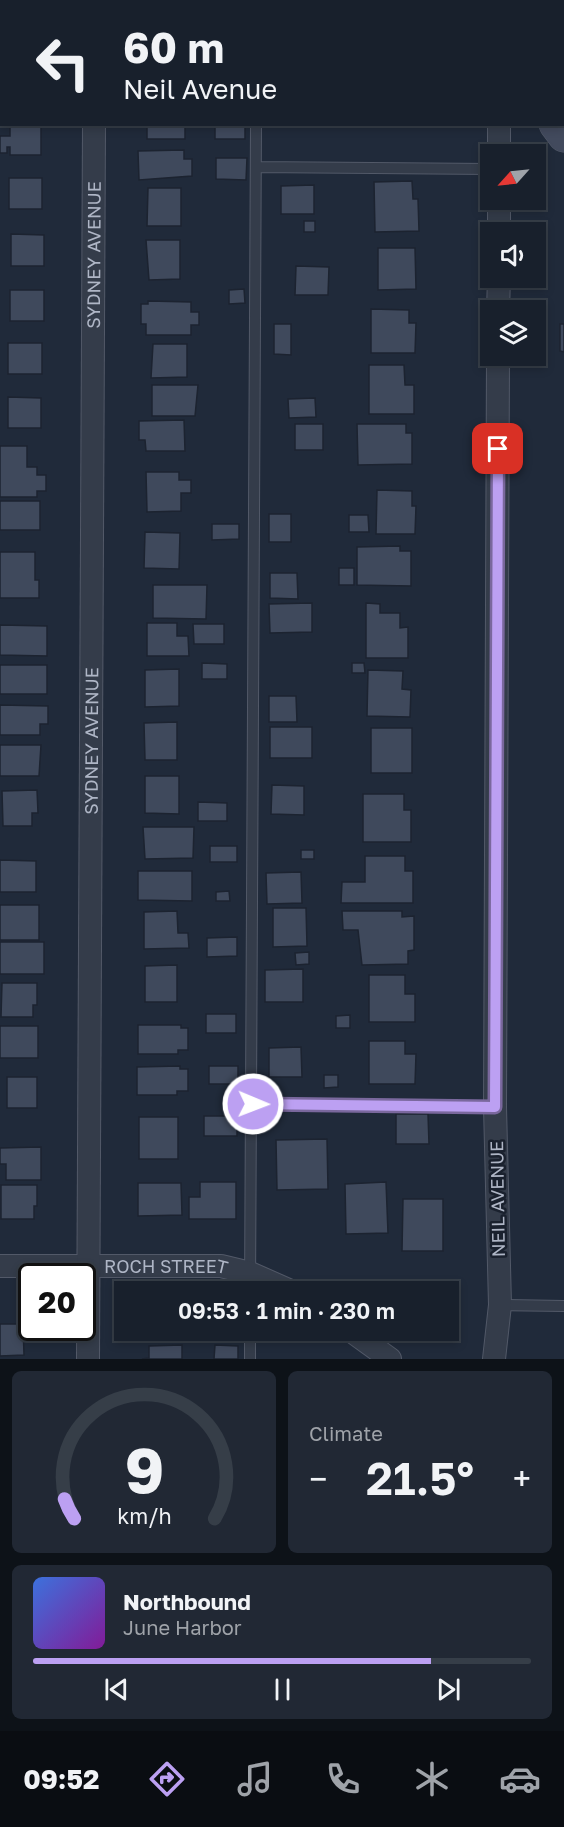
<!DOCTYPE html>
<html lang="en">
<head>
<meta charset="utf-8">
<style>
	body { margin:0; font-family:"Golos Text",sans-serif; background:#212834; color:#f1f3f6; height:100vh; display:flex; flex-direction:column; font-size:22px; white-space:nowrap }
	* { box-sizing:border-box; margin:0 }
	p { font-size:20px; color:#9fa3a9 }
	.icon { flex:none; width:33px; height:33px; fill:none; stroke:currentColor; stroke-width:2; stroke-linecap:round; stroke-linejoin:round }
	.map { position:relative; height:1359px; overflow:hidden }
	.drawer { display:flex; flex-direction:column; gap:12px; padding:12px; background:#0d1218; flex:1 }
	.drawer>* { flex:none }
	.guide { position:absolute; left:0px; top:0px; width:564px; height:126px; box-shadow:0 3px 9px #0003,0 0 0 2px #363e48; background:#18202c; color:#f1f3f6; overflow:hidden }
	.needle { width:39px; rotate:243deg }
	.controls { position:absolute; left:480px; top:144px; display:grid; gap:12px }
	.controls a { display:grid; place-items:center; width:66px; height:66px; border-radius:0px; background:#18202c; box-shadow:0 3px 9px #0003,0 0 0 2px #363e48; font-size:30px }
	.speed { position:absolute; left:18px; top:1263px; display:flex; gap:12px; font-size:30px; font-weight:700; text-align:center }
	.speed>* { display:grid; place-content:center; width:78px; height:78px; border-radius:50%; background:#18202c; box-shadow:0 3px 9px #0003,0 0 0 2px #363e48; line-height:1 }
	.speed .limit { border:3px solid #111; border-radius:9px; background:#fff; color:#111 }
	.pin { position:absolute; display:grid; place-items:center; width:51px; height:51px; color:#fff; margin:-26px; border-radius:12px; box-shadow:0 3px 9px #0006 }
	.me { position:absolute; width:66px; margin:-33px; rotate:91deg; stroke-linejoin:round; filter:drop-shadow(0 0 4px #0008) }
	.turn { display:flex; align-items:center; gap:21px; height:126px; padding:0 24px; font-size:27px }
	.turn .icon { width:78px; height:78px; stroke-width:2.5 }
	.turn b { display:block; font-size:42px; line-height:51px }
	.big { font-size:45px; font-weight:600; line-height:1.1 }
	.drawer .card { flex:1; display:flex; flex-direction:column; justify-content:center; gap:9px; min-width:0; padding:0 21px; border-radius:9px; background:#212834 }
	.drawer .dial { align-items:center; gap:0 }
	.dial svg { height:156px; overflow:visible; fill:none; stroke:#363e48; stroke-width:7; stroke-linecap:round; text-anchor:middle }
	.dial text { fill:#f1f3f6; stroke:none }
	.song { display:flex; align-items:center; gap:18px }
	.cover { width:72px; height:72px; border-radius:9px; background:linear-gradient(135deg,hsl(220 70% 55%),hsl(290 70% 35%)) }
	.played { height:6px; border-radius:3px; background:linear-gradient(90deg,#bca0f2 80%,#363e48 80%) }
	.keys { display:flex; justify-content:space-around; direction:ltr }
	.heat { display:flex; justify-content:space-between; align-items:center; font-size:33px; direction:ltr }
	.drawer .tiles { flex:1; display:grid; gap:12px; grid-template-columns:1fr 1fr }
	.card:last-child { grid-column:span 2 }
	.trip { position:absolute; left:114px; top:1281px; width:345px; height:60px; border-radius:0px; background:#18202c; box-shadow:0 3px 9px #0003,0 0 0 2px #363e48; font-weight:600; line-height:60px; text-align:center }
	.tab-bar { display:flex; height:96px; justify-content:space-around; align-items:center; background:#0a0d12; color:#9fa3a9 }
	.tab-bar .icon { width:42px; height:42px }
	.tab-bar .on { color:#bca0f2 }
	.tab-bar b { font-size:27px; color:#f1f3f6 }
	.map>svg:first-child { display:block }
</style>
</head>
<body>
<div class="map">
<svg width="564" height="1359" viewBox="0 0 564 1359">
	<rect width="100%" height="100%" fill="#202a3a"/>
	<path fill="#3f495c" stroke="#1c2330" stroke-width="1.5" d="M147 124H185V139H147Z
		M215 124H245V139H215Z
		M10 125 41 126V155H10V147H7V153H0V136H10Z
		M184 150V159H192V176L139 180 138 151Z
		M216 158H247L246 180 216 179Z
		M9 178H42V209H9Z
		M412 181 413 199H418L419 231 375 232 374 182Z
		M314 185V214H281V186Z
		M148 188H181V226H147Z
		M304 221H315V232H304Z
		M11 234 44 235V266H11Z
		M146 240H180V279L149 280Z
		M378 248H415L416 289 378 290Z
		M296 266 329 267 328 295H295Z
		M244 289 245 303 229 304V290Z
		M10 290H44V321H10Z
		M148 301 191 302V312H199V325H191V335H146V324H141V304H148Z
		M371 309 409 310V323H416L415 353H371Z
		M274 324H291V355L274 354Z
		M560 324H564V352L560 351Z
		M8 343H42V374H8Z
		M153 344H187V377L151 378Z
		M369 365H404L405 385H414V414H369Z
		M152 385H198L195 416H152Z
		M8 397 41 398V428H8Z
		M315 398 316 417 289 418 288 399Z
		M184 420 185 451H146L145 440H139V421Z
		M295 424H323V450H295Z
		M357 424H406V433H412V464L358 465Z
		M0 446H27V467H37V475H46V491H37V497H0Z
		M146 472H179V480H191V493H181V511L147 512Z
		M377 490 412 491V506H416L415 534H376Z
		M0 501H40V530H0Z
		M269 514H291V542H269Z
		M349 515H368L369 532H349Z
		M212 524H239V539L212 540Z
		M145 532 180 533 179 569 144 568Z
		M400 546V551H411V586L357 585V547Z
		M0 552H35V580H39V598H0Z
		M339 568H354V585H339Z
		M270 573H297L298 599 270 598Z
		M153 585H207L206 619 153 618Z
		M312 603V632L270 633 269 604Z
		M366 603 380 604V613H400V628L408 627V658H366Z
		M147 623H177V636H188L189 656H147Z
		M193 624H224V644H194Z
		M0 625 47 626V656L0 655Z
		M202 663 227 664V679H202Z
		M352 663H364L365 673H352Z
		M0 665H47V694H0Z
		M179 669V706L145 707V670Z
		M368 670 403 671 402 689 411 690 410 717 367 716Z
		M269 696H296L297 722H269Z
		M0 705 48 706V724H40V735H0Z
		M177 722V760H145L144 723Z
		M270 727H312V758H270Z
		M371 728H412V773H371Z
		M0 745H41L39 776H0Z
		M145 776H179V814L145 813Z
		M272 785 304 786V815L271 814Z
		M37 790 38 813H32V826H3L2 791Z
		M363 794H404V810H411V842H363Z
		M198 802 227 803V821H198Z
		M143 827H194L193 858 145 859Z
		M210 846H237V862H210Z
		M301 850H314V859H301Z
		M365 856H405V871H413V903H341L342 882H365Z
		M0 860 36 861V892H0Z
		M138 871H192V901L138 900Z
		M301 872 302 903 267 904 266 873Z
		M229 891 230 901H216V892Z
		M0 905H39V940H0Z
		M273 908H306L307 946 273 947Z
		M177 911 178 933H188L189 948 144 949V912Z
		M342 911H402V917L414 916V950L408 951V964L362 965 358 930H343Z
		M237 937V956L207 957V938Z
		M0 942H44V974H0Z
		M309 952V964L296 965 295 953Z
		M177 965V1002H145V966Z
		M303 969V1002H265V970Z
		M369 975H405V994H415V1022H369Z
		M2 983H37V1005H33V1017H1Z
		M206 1014H236V1033H206Z
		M350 1015V1028H336V1016Z
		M138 1025H181V1028H188V1050H178V1054H138Z
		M0 1026H38V1058H0Z
		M369 1041H405V1054H416L415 1084H369Z
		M301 1047 302 1077H269V1048Z
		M180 1066V1069H188V1091H177V1095H137V1067Z
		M209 1066H238V1084H209Z
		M324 1075H338V1087L324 1088Z
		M7 1077H37V1108H7Z
		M396 1114H428L429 1144H396Z
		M204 1116H237V1136H204Z
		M139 1117H178V1159H139Z
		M327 1139 328 1189 277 1190 276 1140Z
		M41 1147V1180H6V1164H0V1148Z
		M200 1182H236V1219H189V1197H200Z
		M386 1182 388 1233 346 1234 345 1184Z
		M138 1183H181L182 1215 138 1216Z
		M1 1185H37V1206H34V1219H1Z
		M403 1199H443V1251H402Z
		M0 1324H23L24 1355 0 1356Z
		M182 1345V1359H142L149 1358V1346Z
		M215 1345 238 1346V1359H214Z"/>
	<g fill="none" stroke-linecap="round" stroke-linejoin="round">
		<defs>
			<path id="lane" d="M256 2V0
				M256 167 490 169
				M253 1104 495 1107
				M250 1292 256 124
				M500 1305 564 1306
				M250 1359V1330"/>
			<g id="street">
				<path d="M498 0V2"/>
				<path d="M95 2V0"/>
				<path d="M499 154V124"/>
				<path d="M499 232V200"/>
				<path d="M498 310 499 278"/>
				<path id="s1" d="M0 1266H221L250 1273 293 1292"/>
				<path d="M350 1330 390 1359"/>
				<path id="s2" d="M88 1359 94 124"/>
				<path d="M494 1359 500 1305 495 1107 498 356"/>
			</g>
			<path id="secondary" d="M450 0 452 2
				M555 124 564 136"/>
		</defs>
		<use href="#lane" stroke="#525968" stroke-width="12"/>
		<use href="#street" stroke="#525968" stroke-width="24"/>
		<use href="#secondary" stroke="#525968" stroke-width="33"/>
		<use href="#lane" stroke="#343c4a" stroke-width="10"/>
		<use href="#street" stroke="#343c4a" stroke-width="22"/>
		<use href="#secondary" stroke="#424a5d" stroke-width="32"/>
	</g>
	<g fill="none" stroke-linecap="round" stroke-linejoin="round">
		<defs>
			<path id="route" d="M253 1104 495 1107 498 449"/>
		</defs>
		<use href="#route" stroke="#7a689d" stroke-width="15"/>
		<use href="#route" stroke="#bca0f2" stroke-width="10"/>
	</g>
	<g text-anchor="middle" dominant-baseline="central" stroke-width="5" stroke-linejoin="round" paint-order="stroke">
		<g font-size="18" fill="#afb6c6" stroke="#1a212e">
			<text stroke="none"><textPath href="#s2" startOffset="1104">SYDNEY AVENUE</textPath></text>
			<text stroke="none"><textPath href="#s2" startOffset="618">SYDNEY AVENUE</textPath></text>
			<text transform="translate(497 1199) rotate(-91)">NEIL AVENUE</text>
			<text stroke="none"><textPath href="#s1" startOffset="166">ROCH STREET</textPath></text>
		</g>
	</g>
</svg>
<div class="controls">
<a><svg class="needle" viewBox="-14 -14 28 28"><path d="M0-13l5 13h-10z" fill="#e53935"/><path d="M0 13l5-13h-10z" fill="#9fa3a9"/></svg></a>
<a><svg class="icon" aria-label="sound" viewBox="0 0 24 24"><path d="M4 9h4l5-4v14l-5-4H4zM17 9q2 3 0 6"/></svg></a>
<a><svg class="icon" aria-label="layers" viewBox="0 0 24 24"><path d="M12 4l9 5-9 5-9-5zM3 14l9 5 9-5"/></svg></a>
</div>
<div class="speed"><div class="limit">20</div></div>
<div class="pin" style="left:498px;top:449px;background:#d93025"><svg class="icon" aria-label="arrive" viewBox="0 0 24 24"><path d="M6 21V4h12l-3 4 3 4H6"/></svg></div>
<svg class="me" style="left:253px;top:1104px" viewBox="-20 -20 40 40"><circle r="17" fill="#bca0f2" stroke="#fff" stroke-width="3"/><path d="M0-11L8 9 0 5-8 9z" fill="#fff"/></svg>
<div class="trip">09:53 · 1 min · 230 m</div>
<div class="guide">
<div class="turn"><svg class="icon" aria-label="left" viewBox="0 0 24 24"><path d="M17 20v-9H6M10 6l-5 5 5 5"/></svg><div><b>60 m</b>Neil Avenue</div></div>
</div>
</div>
<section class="drawer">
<div class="tiles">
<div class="card dial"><svg viewBox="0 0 100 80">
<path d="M14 69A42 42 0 1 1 86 69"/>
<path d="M14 69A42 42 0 0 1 9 59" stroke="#bca0f2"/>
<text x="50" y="56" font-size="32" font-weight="700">9</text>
<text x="50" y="72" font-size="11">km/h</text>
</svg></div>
<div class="card"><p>Climate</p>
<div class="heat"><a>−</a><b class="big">21.5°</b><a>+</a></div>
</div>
<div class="card">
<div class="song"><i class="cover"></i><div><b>Northbound</b><p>June Harbor</p></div></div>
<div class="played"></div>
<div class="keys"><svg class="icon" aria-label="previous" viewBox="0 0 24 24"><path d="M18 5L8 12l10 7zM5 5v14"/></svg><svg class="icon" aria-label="pause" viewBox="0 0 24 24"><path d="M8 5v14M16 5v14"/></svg><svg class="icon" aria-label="next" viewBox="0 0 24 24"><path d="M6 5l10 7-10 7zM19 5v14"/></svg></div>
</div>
</div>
</section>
<nav class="tab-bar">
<b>09:52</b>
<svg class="icon on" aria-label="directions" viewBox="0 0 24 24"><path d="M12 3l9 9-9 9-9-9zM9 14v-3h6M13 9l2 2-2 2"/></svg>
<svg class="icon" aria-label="music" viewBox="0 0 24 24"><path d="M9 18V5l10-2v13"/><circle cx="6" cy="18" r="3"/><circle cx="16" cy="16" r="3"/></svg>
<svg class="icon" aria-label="phone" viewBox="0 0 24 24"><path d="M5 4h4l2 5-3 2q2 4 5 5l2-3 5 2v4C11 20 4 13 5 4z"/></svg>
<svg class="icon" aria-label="climate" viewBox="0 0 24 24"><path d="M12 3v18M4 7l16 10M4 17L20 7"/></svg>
<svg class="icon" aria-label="car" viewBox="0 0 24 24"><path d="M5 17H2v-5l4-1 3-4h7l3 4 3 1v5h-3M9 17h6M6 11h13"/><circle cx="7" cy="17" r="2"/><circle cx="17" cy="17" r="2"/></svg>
</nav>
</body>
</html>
